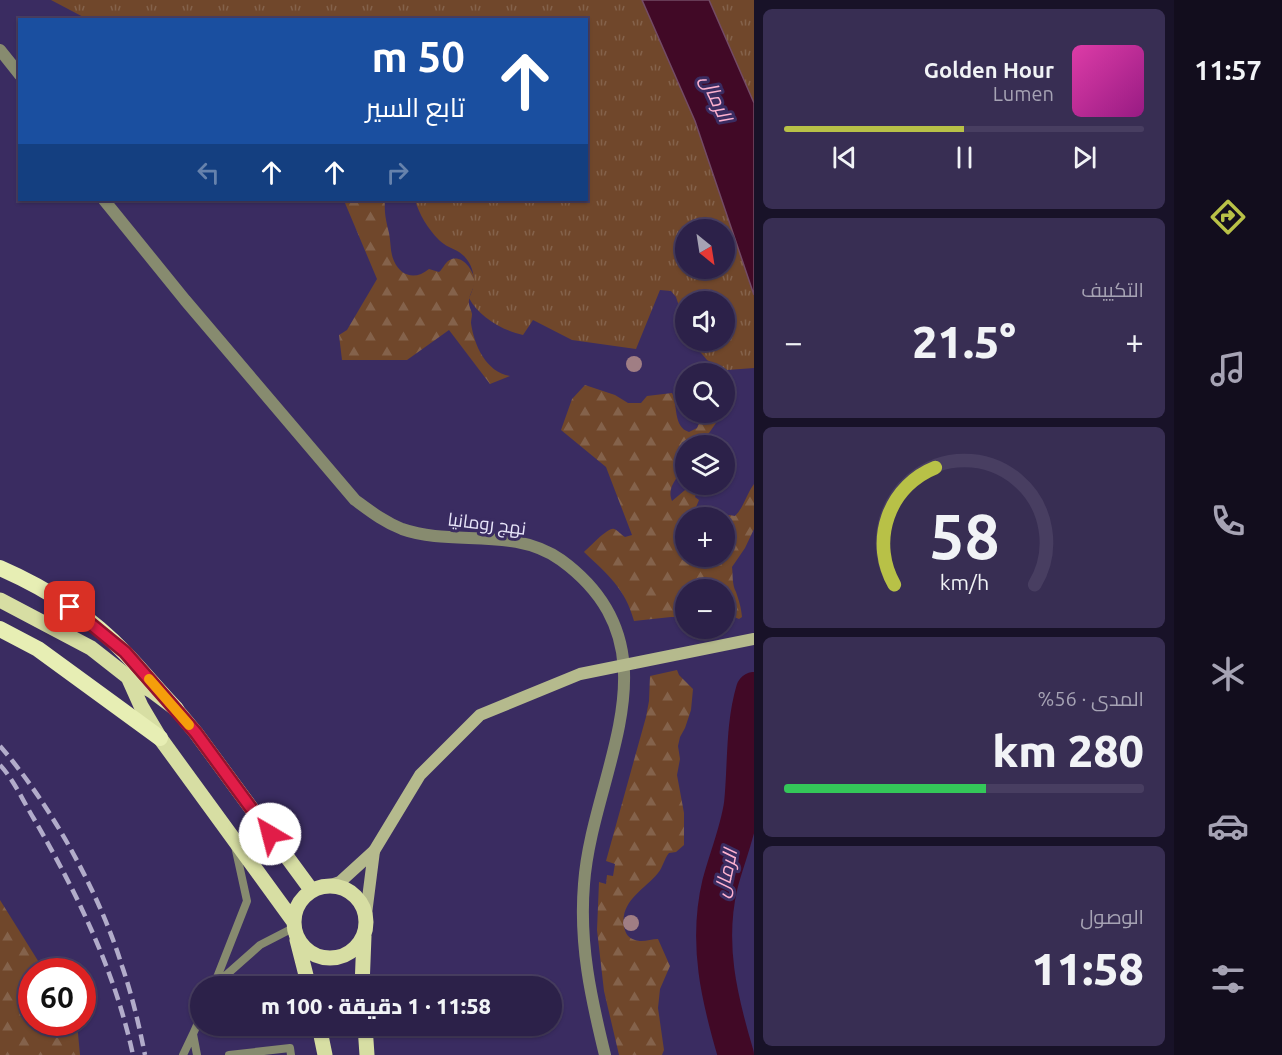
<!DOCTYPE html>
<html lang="ar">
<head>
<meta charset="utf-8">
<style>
	body { margin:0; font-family:Ubuntu,Cairo,sans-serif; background:#382e53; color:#f1f3f6; direction:rtl; height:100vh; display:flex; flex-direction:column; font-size:22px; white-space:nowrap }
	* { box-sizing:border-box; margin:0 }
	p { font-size:20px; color:#a6a3b4 }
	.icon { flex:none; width:33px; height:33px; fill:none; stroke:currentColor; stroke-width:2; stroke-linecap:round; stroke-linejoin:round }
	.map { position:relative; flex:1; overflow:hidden; direction:ltr }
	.side { display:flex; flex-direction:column; gap:9px; padding:9px; background:#181228; width:420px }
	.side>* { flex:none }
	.guide { position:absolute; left:18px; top:18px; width:570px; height:183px; border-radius:0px; box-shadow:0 2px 4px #0004,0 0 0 2px #483e61; direction:rtl; background:#1a4fa0; color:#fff; overflow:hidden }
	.needle { width:39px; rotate:150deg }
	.controls { position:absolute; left:675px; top:219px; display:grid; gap:12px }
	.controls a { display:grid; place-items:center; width:60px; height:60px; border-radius:50%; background:#2c2149; box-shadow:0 2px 4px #0004,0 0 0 2px #483e61; font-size:30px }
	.speed { position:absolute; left:18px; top:958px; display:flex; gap:12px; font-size:30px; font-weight:700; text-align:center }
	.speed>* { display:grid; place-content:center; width:78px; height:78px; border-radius:50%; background:#2c2149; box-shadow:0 2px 4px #0004,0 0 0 2px #483e61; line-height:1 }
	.speed .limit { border:9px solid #d22; background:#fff; color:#111 }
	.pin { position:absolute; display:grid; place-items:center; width:51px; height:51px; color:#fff; margin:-26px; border-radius:12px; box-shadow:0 3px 9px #0006 }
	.me { position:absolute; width:66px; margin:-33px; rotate:323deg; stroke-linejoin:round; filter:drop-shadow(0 0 4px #0008) }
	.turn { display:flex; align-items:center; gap:21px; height:126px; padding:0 24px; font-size:27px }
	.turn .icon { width:78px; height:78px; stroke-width:2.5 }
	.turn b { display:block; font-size:42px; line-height:51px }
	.lanes { display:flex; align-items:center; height:57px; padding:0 24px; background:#0003; justify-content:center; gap:30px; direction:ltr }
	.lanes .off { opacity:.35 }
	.big { font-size:45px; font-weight:800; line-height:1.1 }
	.side .widget { flex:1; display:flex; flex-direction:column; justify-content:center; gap:9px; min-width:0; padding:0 21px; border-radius:9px; background:#382e53 }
	.side .dial { align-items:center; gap:0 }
	.dial svg { height:156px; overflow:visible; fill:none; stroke:#483e61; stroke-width:7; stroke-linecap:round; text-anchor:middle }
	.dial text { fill:#f1f3f6; stroke:none }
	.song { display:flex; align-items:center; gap:18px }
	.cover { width:72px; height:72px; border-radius:9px; background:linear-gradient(135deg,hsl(320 70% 55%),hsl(310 70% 35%)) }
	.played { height:6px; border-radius:3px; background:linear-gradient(90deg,#b8c147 50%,#483e61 50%) }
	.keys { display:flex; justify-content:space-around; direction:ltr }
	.heat { display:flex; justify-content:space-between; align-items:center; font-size:33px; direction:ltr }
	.charge { height:9px; border-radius:4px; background:linear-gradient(90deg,#34c759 56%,#483e61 0) }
	.trip { position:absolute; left:190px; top:976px; width:372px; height:60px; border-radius:30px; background:#2c2149; box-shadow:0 2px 4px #0004,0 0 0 2px #483e61; font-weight:800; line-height:60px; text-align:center; direction:rtl }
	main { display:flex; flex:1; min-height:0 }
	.tab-bar { display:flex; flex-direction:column; width:108px; justify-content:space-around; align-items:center; background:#120d1d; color:#a6a3b4 }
	.tab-bar .icon { width:42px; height:42px }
	.tab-bar .on { color:#b8c147 }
	.tab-bar b { font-size:27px; color:#f1f3f6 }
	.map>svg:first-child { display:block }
</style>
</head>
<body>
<main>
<nav class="tab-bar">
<b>11:57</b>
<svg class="icon on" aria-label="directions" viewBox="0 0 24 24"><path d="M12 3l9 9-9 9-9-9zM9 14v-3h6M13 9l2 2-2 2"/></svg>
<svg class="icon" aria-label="music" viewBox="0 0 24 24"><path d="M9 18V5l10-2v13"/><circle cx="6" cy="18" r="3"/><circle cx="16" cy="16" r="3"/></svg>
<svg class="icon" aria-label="phone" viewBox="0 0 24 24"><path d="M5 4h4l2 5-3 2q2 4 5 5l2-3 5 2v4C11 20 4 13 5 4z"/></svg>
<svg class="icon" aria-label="climate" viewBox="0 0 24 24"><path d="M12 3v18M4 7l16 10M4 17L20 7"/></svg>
<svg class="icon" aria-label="car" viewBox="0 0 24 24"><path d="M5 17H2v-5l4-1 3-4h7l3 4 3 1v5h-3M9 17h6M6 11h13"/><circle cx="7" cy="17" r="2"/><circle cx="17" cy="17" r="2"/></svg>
<svg class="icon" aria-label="filters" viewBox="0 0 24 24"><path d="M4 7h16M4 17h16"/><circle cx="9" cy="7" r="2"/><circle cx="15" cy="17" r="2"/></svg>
</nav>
<section class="side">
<div class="widget">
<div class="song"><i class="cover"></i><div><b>Golden Hour</b><p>Lumen</p></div></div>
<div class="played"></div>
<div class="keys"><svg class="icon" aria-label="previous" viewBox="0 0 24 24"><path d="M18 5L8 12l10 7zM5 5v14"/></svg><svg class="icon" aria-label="pause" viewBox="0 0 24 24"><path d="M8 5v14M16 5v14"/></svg><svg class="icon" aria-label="next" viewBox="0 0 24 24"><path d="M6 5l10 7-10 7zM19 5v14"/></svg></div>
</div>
<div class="widget"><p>التكييف</p>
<div class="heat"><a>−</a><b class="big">21.5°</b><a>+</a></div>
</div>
<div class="widget dial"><svg viewBox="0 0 100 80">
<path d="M14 69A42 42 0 1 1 86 69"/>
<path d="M14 69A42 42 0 0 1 35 9" stroke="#b8c147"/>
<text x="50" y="56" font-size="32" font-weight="700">58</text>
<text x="50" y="72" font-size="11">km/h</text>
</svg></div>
<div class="widget"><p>المدى · 56%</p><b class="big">280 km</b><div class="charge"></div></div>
<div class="widget"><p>الوصول</p><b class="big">11:58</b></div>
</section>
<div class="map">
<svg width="754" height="1055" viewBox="0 0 754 1055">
	<defs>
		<pattern id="grass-tufts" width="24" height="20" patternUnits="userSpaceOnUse" patternTransform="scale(1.5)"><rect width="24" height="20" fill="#70472b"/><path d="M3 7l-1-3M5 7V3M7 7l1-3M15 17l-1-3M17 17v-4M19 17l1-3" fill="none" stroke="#84624b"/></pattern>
		<pattern id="forest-firs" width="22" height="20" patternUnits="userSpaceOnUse" patternTransform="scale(1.5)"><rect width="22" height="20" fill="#70472b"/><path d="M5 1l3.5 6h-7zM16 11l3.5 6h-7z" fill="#84624b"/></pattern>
	</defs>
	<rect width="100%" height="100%" fill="#3a2c61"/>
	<path fill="url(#grass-tufts)" fill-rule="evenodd" d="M51 0H754V368L727 370 707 360 691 341 724 340V302H686L685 324 676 297 671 291 660 290 636 349 572 340 533 320 523 335C503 331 478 316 469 298 478 282 474 262 459 252 452 248 445 246 439 240 428 229 419 214 415 200H586V20H89ZM686 230H724V268H686Z"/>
	<path fill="url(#forest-firs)" d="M360 200H385C384 213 386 220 389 233 391 242 390 253 394 261 401 277 416 280 429 269L439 272C444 268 445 261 452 259 462 256 472 268 474 278 476 287 470 292 469 300 468 305 471 309 472 314 472 317 471 320 471 323 474 345 486 372 510 376L490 384 449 330 407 360H342L339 335 347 330 377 279 345 203Z
		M725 380H729C740 391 734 402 725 411Z
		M585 385 615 395 628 403H641L647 396 672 393C678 405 673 427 689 432L697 428 701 418 705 416 707 413H723L709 433 700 438 693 445 686 446C686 452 687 459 684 465 679 478 666 486 672 501L691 485H699L695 497 699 500 694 512 706 517 686 518V556H724V518L720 517 729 515 735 516C744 507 746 495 754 484V529L745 548 732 567C733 575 732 585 736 592 739 601 741 607 742 617L739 619 725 613 724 590H686L685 617H671L634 621C625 588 608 575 584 552 590 547 608 527 614 529 618 530 621 535 625 537L632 535 606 467 561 430 572 399Z
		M677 670 679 675 693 689 691 710 685 728 680 737 678 746 680 759 677 775 684 813V845L676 852 669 853C664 859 663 867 658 873 644 890 620 901 624 926 625 933 628 938 635 940 642 943 651 939 658 939L670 966 660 989 658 1008 664 1050 662 1055H619L604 991 597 930 599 882 606 884 607 875 613 876 615 864 606 861 646 717 649 701 650 676Z
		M0 900 45 972H32V1023H77L80 1055H0Z"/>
	<path fill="#410926" stroke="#734b66" stroke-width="1.5" d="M642 0H709L754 103V295L695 121Z"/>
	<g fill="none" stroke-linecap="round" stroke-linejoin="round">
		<path stroke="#410926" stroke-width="36" d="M736 1055C719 998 706 943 720 884 727 857 738 832 742 804 746 766 743 727 754 690"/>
		<path stroke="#878b6f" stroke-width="8" d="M216 984 260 945 295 927
			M214 985 247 901 235 846
			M183 1055 193 1034
			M197 1055 193 1034 201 1016
			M229 1055 290 1048 291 1055"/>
		<path stroke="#878b6f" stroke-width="12" d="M0 50 20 75
			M104 200 185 300 355 500C370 511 384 522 402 529 453 547 513 526 561 560 683 649 592 771 584 884 579 944 591 998 605 1055"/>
		<path stroke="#b5ba8d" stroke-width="12" d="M328 886 340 882 374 851
			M366 914 374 851"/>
		<path stroke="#d7dea3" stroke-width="15" d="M0 600 91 648 128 677 152 691 176 709 196 733 312 891
			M128 677 141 706 160 738 294 922
			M294 922a36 36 0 1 1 72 0a36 36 0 1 1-72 0Z
			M297 940 309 987
			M362 987 364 936
			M319 1026 325 1055
			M365 1026 367 1055"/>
		<path stroke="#e7eeb4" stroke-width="16" d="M0 568C46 588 91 617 126 654 143 672 159 691 176 709
			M0 629 38 649 160 738"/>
		<path stroke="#b2acca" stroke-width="4.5" stroke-dasharray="12 6" stroke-linecap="butt" d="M0 746C51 805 99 892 122 966 132 995 139 1025 145 1055
			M0 765C14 780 23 801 34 819 77 893 115 971 133 1055"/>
		<path stroke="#b5ba8d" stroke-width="12" d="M374 851 420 775 480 715 580 674 754 639"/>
	</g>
	<g fill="#a07e84">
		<circle cx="634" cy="364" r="8"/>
		<circle cx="631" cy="923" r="8"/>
	</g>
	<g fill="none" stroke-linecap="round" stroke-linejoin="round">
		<defs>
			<path id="route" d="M70 607 125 652 176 710 196 733 270 834"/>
		</defs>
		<use href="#route" stroke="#92132f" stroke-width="15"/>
		<use href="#route" stroke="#e11d48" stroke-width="10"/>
		<path stroke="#f59e0b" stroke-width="10" d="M149 679 189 725"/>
	</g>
	<g text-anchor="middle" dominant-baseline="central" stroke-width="6" stroke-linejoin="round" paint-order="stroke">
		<g font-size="18" fill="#e9e6fa" stroke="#3a2c61">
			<text transform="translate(487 523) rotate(7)">نهج رومانيا</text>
		</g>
		<g font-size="20" font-style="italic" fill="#feb2d0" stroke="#3a2c61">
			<text transform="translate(717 98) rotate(66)">الرمال</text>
			<text transform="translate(725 873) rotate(-78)">الرمال</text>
		</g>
	</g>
</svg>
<div class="controls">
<a><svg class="needle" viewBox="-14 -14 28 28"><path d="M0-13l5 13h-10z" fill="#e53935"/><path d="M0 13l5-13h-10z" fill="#a6a3b4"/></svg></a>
<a><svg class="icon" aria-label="sound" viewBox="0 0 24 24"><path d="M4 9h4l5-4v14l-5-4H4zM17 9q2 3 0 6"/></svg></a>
<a><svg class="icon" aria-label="search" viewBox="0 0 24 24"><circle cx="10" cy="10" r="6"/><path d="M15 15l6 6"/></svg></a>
<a><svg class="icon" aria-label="layers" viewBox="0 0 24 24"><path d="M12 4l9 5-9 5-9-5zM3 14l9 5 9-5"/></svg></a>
<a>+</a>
<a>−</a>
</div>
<div class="speed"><div class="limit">60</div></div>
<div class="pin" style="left:70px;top:607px;background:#d93025"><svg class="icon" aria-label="arrive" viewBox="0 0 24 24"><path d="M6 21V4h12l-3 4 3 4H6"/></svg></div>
<svg class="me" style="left:270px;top:834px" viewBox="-20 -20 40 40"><circle r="19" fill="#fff"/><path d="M0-13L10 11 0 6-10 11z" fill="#e11d48"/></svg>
<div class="trip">11:58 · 1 دقيقة · 100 m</div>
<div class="guide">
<div class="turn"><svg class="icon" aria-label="ahead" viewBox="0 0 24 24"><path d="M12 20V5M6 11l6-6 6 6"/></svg><div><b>50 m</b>تابع السير</div></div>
<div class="lanes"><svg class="icon off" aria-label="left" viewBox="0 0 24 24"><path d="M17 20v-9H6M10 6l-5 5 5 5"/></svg><svg class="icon" aria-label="ahead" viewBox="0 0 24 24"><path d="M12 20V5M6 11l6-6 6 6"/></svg><svg class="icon" aria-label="ahead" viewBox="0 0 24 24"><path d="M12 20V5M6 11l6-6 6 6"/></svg><svg class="icon off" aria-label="right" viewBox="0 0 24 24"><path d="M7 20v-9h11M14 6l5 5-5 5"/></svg></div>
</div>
</div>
</main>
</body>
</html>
